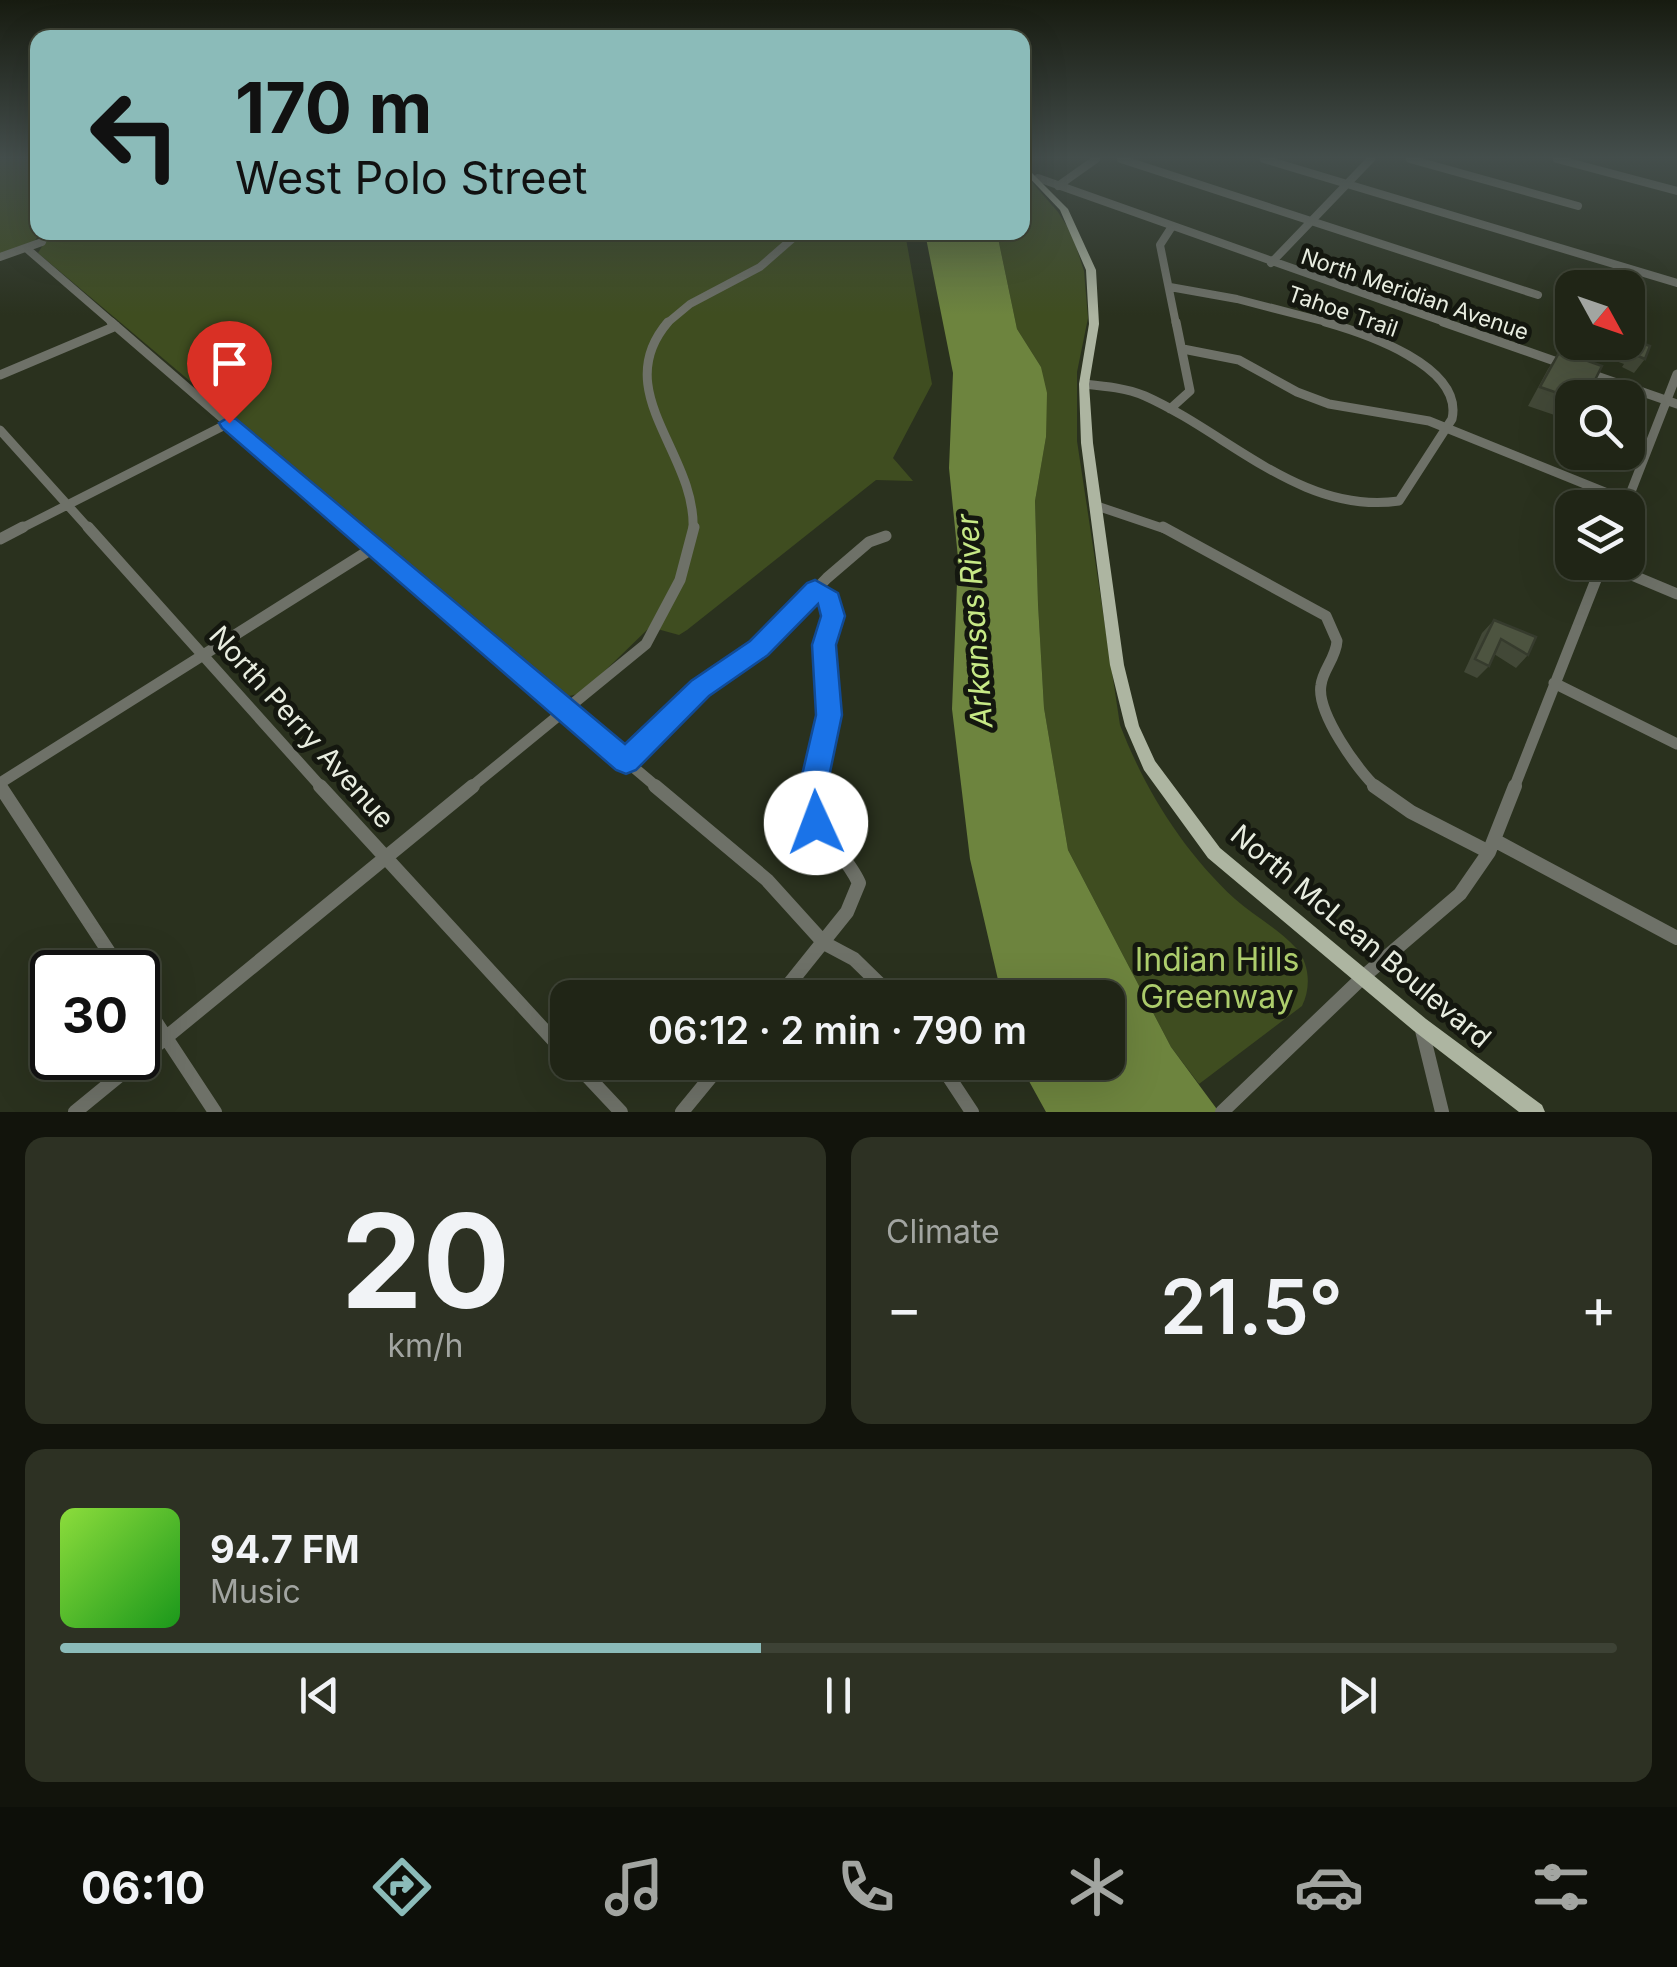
<!DOCTYPE html>
<html lang="en">
<head>
<meta charset="utf-8">
<style>
	body { margin:0; font-family:Inter,sans-serif; background:#2d3123; color:#f1f3f6; height:100vh; display:flex; flex-direction:column; font-size:38px; white-space:nowrap }
	* { box-sizing:border-box; margin:0 }
	p { font-size:32px; color:#a2a5a1 }
	.icon { flex:none; width:55px; height:55px; fill:none; stroke:currentColor; stroke-width:2; stroke-linecap:round; stroke-linejoin:round }
	.map { position:relative; height:1112px; overflow:hidden }
	.sheet { display:flex; flex-direction:column; gap:25px; padding:25px; background:#12140c; flex:1 }
	.sheet>* { flex:none }
	.hud { position:absolute; left:30px; top:30px; width:1000px; height:210px; border-radius:20px; box-shadow:0 10px 40px #0002,0 0 0 2px #3d4235; background:#8bbbb9; color:#111; overflow:hidden }
	.needle { width:65px; rotate:130deg }
	.controls { position:absolute; left:1555px; top:270px; display:grid; gap:20px }
	.controls a { display:grid; place-items:center; width:90px; height:90px; border-radius:20px; background:#202516; box-shadow:0 10px 40px #0002,0 0 0 2px #3d4235; font-size:50px }
	.speed { position:absolute; left:30px; top:950px; display:flex; gap:20px; font-size:50px; font-weight:700; text-align:center }
	.speed>* { display:grid; place-content:center; width:130px; height:130px; border-radius:50%; background:#202516; box-shadow:0 10px 40px #0002,0 0 0 2px #3d4235; line-height:1 }
	.speed .limit { border:5px solid #111; border-radius:15px; background:#fff; color:#111 }
	.pin { position:absolute; display:grid; place-items:center; width:85px; height:85px; color:#fff; margin:-102px -42px; border-radius:50% 50% 50% 0; rotate:-45deg; box-shadow:0 0 10px #0007 }
	.pin .icon { rotate:45deg }
	.me { position:absolute; width:110px; margin:-55px; rotate:358deg; stroke-linejoin:round; filter:drop-shadow(0 0 8px #0008) }
	.turn { display:flex; align-items:center; gap:35px; height:210px; padding:0 40px; font-size:45px }
	.turn .icon { width:130px; height:130px; stroke-width:2.5 }
	.turn b { display:block; font-size:70px; line-height:85px }
	.big { font-size:75px; font-weight:600; line-height:1.1 }
	.sheet .tile { flex:1; display:flex; flex-direction:column; justify-content:center; gap:15px; min-width:0; padding:0 35px; border-radius:20px; background:#2d3123 }
	.sheet .dial { align-items:center; gap:0 }
	.dial b { font-size:130px; line-height:1 }
	.song { display:flex; align-items:center; gap:30px }
	.cover { width:120px; height:120px; border-radius:15px; background:linear-gradient(135deg,hsl(90 70% 55%),hsl(120 70% 35%)) }
	.played { height:10px; border-radius:5px; background:linear-gradient(90deg,#8bbbb9 45%,#3d4235 45%) }
	.keys { display:flex; justify-content:space-around; direction:ltr }
	.heat { display:flex; justify-content:space-between; align-items:center; font-size:55px; direction:ltr }
	.sheet .tiles { flex:1; display:grid; gap:25px; grid-template-columns:1fr 1fr }
	.tile:last-child { grid-column:span 2 }
	.trip { position:absolute; left:550px; top:980px; width:575px; height:100px; border-radius:20px; background:#202516; box-shadow:0 10px 40px #0002,0 0 0 2px #3d4235; font-weight:600; line-height:100px; text-align:center }
	.menu { display:flex; height:160px; justify-content:space-around; align-items:center; background:#0d0f09; color:#a2a5a1 }
	.menu .icon { width:70px; height:70px }
	.menu .active { color:#8bbbb9 }
	.menu b { font-size:45px; color:#f1f3f6 }
	.map>svg:first-child { display:block }
</style>
</head>
<body>
<div class="map">
<svg width="1677" height="1112" viewBox="0 0 1677 1112">
	<rect width="100%" height="100%" fill="#2a311e"/>
	<path fill="#3f4d20" d="M0 159H37L40 233 34 242 0 254Z
		M1023 172 1058 212 1072 234 1084 271 1088 318 1077 372V441L1120 725C1145 790 1183 851 1235 899 1254 916 1279 929 1296 948 1310 964 1311 988 1302 1006L1199 1084 1171 1047 1068 850 1044 708 1038 604 1035 501 1046 437 1041 367 1017 329 997 233 1022 232Z
		M51 232 905 233 932 384 893 458 913 481 876 480 687 630 679 635 650 627 582 693 565 697 38 253Z"/>
	<path fill="#6d843e" d="M925 233H997L1017 329 1041 367 1047 393 1046 437 1035 501 1038 604 1044 708 1068 850 1171 1047 1219 1112H1046L1019 1063 1108 1062V998L1002 997 970 859 952 709 958 558 949 468 953 373Z"/>
	<g fill="none" stroke-linecap="round" stroke-linejoin="round">
		<path stroke="#6e7168" stroke-width="8" d="M1121 159 1538 295
			M1264 159 1677 283
			M1410 159 1578 206
			M1557 159 1677 191
			M1038 178 1450 324
			M1058 186 1096 159
			M1171 228 1160 245 1176 324
			M26 248 114 324
			M0 257 42 242 46 232
			M1271 263 1371 159
			M1170 287 1237 299 1334 324
			M666 324 690 304 760 267 800 232"/>
		<path stroke="#6e7168" stroke-width="9" d="M111 322 352 530
			M668 322C608 392 697 453 693 530
			M1443 322 1563 364
			M1183 349 1239 360 1297 392 1329 404 1429 421 1627 501
			M1588 373 1677 404
			M0 375 116 326
			M1084 384C1104 386 1126 388 1145 396 1228 433 1302 515 1399 501L1452 419C1464 366 1364 333 1325 322
			M1170 409 1190 391 1176 322
			M0 430 90 530
			M1094 505 1168 530
			M1625 507 1677 374
			M18 530 229 423"/>
		<path stroke="#6e7168" stroke-width="11" d="M88 527 322 788
			M349 527 658 788
			M1163 527 1326 616 1337 641C1336 658 1323 669 1321 685 1316 712 1358 771 1377 788
			M0 539 23 527
			M1603 563 1677 594
			M1554 683 1677 744
			M626 761 700 688 759 648 827 578 869 542 886 536
			M0 783 373 548
			M470 788 646 644 680 580 694 527
			M813 788 829 715 824 645 833 616 829 599 815 589
			M1514 788 1603 562"/>
		<path stroke="#6e7168" stroke-width="14" d="M0 786 122 972
			M320 786 568 1056
			M655 786 767 880 824 943 854 959 894 998
			M1374 786 1411 812 1489 852
			M1494 840 1677 938
			M138 995 215 1112
			M778 998 847 912 859 883C844 848 804 828 813 786
			M1421 1026 1442 1112
			M574 1062 621 1112
			M939 1062 972 1112
			M75 1112 473 786
			M682 1112 723 1062
			M1222 1112 1363 977 1460 894 1489 852 1515 786"/>
		<path fill="#adb5a1" fill-rule="evenodd" d="M1022 163 1068 209 1096 270 1099 324 1089 384 1093 443 1124 665 1139 726 1155 761 1220 848 1426 1019 1542 1105 1545 1112H1519L1414 1031 1208 858 1144 770 1125 726 1110 665 1081 443 1079 384 1089 324 1086 270 1060 210 1022 170Z"/>
	</g>
	<path fill="#424837" d="M1623 342H1628L1645 359 1634 373 1622 367 1624 364 1613 360Z
		M1560 351 1572 398V421L1528 406 1548 369Z
		M1494 620 1528 655 1516 668 1494 654 1489 666 1477 678 1464 672 1482 633Z"/>
	<path fill="#4d5440" stroke="#363b2d" stroke-width="2.5" d="M1628 338 1650 346 1645 359 1633 354 1634 351 1623 347 1625 342H1628Z
		M1560 351 1602 366 1594 382 1600 384 1593 398H1572L1540 387Z
		M1494 620 1536 637 1528 655 1501 639 1489 666 1475 659Z"/>
	<linearGradient id="sky" x2="0" y2="1"><stop stop-color="#171b10"/><stop offset="0.5" stop-color="#444e4c"/><stop offset="1" stop-color="#444e4c" stop-opacity="0"/></linearGradient>
	<rect width="1677" height="315" fill="url(#sky)"/>
	<path fill="#1a73e8" stroke="#114b97" stroke-width="2.5" d="M229 417 236 419 625 744 691 681 750 641 807 583 815 580 838 593 845 616 836 645 842 715 824 801 830 823 826 832 816 836 806 832 796 801 816 715 812 645 821 616 818 604 768 655 709 696 636 770 626 774 616 770 222 428 219 423Z"/>
	<g text-anchor="middle" dominant-baseline="central" stroke-width="10" stroke-linejoin="round" paint-order="stroke">
		<g font-size="22" fill="#e8ede0" stroke="#14170f">
			<text transform="translate(1415 294) rotate(19)">North Meridian Avenue</text>
			<text transform="translate(1343 311) rotate(19)">Tahoe Trail</text>
		</g>
		<g font-size="28" fill="#e8ede0" stroke="#14170f">
			<text transform="translate(302 727) rotate(48)">North Perry Avenue</text>
			<text transform="translate(1361 936) rotate(40)">North McLean Boulevard</text>
		</g>
		<g font-size="30" font-style="italic" fill="#c7e986" stroke="#14170f">
			<text transform="translate(974 621) rotate(-94)">Arkansas River</text>
		</g>
		<g font-size="32" fill="#adcd6c" stroke="#14170f">
			<text x="1217" y="959">Indian Hills<tspan x="1217" dy="37">Greenway</tspan></text>
		</g>
	</g>
</svg>
<div class="controls">
<a><svg class="needle" viewBox="-14 -14 28 28"><path d="M0-13l5 13h-10z" fill="#e53935"/><path d="M0 13l5-13h-10z" fill="#a2a5a1"/></svg></a>
<a><svg class="icon" aria-label="search" viewBox="0 0 24 24"><circle cx="10" cy="10" r="6"/><path d="M15 15l6 6"/></svg></a>
<a><svg class="icon" aria-label="layers" viewBox="0 0 24 24"><path d="M12 4l9 5-9 5-9-5zM3 14l9 5 9-5"/></svg></a>
</div>
<div class="speed"><div class="limit">30</div></div>
<div class="pin" style="left:229px;top:423px;background:#d93025"><svg class="icon" aria-label="arrive" viewBox="0 0 24 24"><path d="M6 21V4h12l-3 4 3 4H6"/></svg></div>
<svg class="me" style="left:816px;top:823px" viewBox="-20 -20 40 40"><circle r="19" fill="#fff"/><path d="M0-13L10 11 0 6-10 11z" fill="#1a73e8"/></svg>
<div class="trip">06:12 · 2 min · 790 m</div>
<div class="hud">
<div class="turn"><svg class="icon" aria-label="left" viewBox="0 0 24 24"><path d="M17 20v-9H6M10 6l-5 5 5 5"/></svg><div><b>170 m</b>West Polo Street</div></div>
</div>
</div>
<section class="sheet">
<div class="tiles">
<div class="tile dial"><b>20</b><p>km/h</p></div>
<div class="tile"><p>Climate</p>
<div class="heat"><a>−</a><b class="big">21.5°</b><a>+</a></div>
</div>
<div class="tile">
<div class="song"><i class="cover"></i><div><b>94.7 FM</b><p>Music</p></div></div>
<div class="played"></div>
<div class="keys"><svg class="icon" aria-label="previous" viewBox="0 0 24 24"><path d="M18 5L8 12l10 7zM5 5v14"/></svg><svg class="icon" aria-label="pause" viewBox="0 0 24 24"><path d="M8 5v14M16 5v14"/></svg><svg class="icon" aria-label="next" viewBox="0 0 24 24"><path d="M6 5l10 7-10 7zM19 5v14"/></svg></div>
</div>
</div>
</section>
<nav class="menu">
<b>06:10</b>
<svg class="icon active" aria-label="directions" viewBox="0 0 24 24"><path d="M12 3l9 9-9 9-9-9zM9 14v-3h6M13 9l2 2-2 2"/></svg>
<svg class="icon" aria-label="music" viewBox="0 0 24 24"><path d="M9 18V5l10-2v13"/><circle cx="6" cy="18" r="3"/><circle cx="16" cy="16" r="3"/></svg>
<svg class="icon" aria-label="phone" viewBox="0 0 24 24"><path d="M5 4h4l2 5-3 2q2 4 5 5l2-3 5 2v4C11 20 4 13 5 4z"/></svg>
<svg class="icon" aria-label="climate" viewBox="0 0 24 24"><path d="M12 3v18M4 7l16 10M4 17L20 7"/></svg>
<svg class="icon" aria-label="car" viewBox="0 0 24 24"><path d="M5 17H2v-5l4-1 3-4h7l3 4 3 1v5h-3M9 17h6M6 11h13"/><circle cx="7" cy="17" r="2"/><circle cx="17" cy="17" r="2"/></svg>
<svg class="icon" aria-label="filters" viewBox="0 0 24 24"><path d="M4 7h16M4 17h16"/><circle cx="9" cy="7" r="2"/><circle cx="15" cy="17" r="2"/></svg>
</nav>
</body>
</html>
